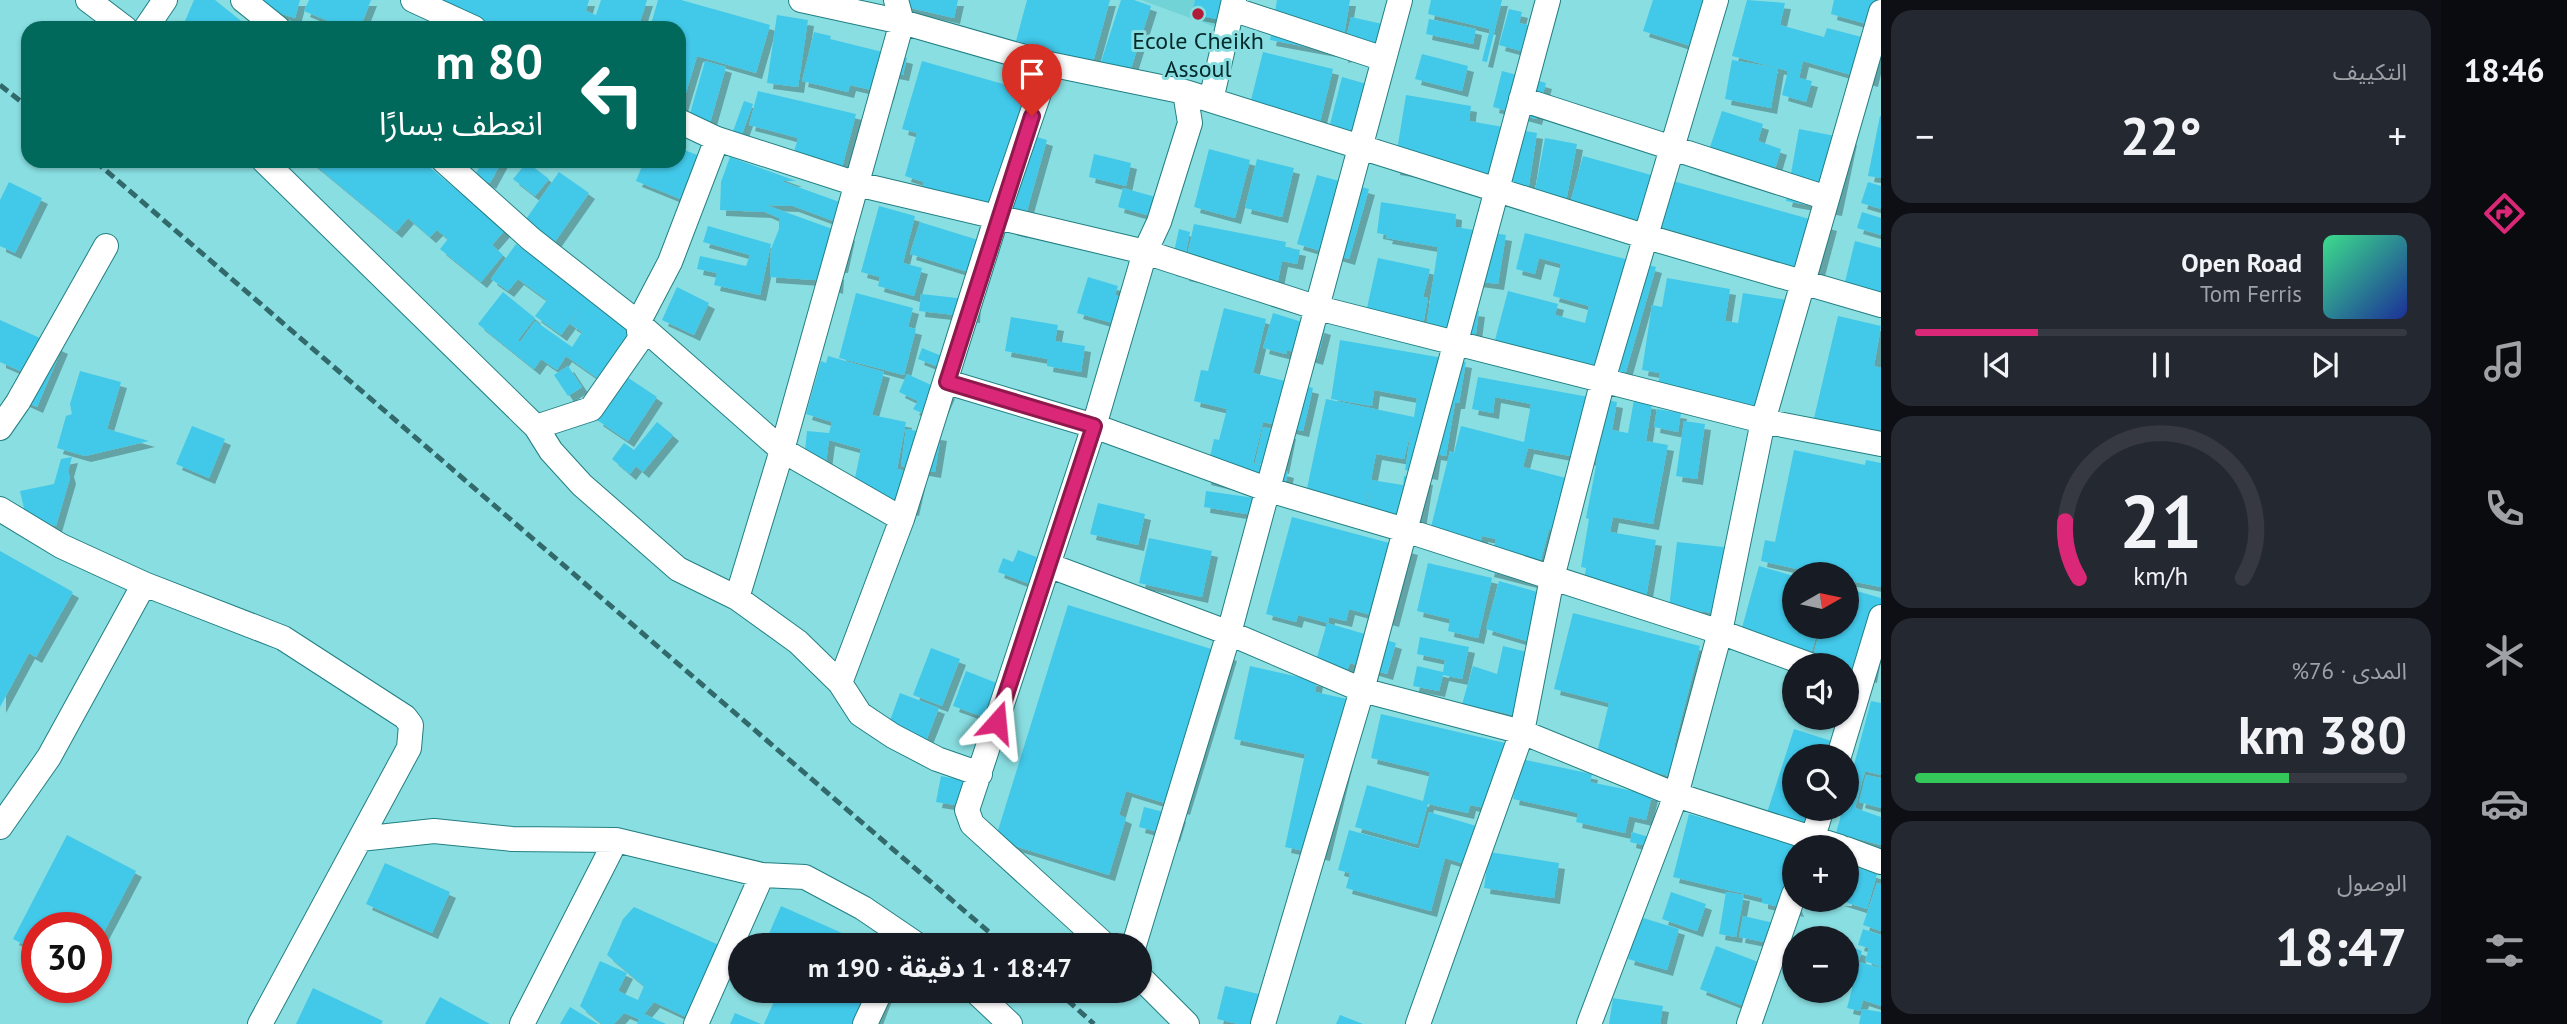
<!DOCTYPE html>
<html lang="ar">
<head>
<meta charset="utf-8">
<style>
	body { margin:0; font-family:"PT Sans","Noto Sans Arabic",sans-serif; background:#242831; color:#f1f3f6; direction:rtl; height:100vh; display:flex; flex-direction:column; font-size:26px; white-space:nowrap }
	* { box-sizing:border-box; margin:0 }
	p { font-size:23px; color:#9ea1a6 }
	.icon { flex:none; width:38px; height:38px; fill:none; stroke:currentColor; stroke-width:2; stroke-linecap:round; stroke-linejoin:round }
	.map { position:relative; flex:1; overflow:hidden; direction:ltr }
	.panel { display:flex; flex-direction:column; gap:10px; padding:10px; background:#0d0f14; width:560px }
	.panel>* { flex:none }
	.banner { position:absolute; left:21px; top:21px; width:665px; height:147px; border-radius:21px; box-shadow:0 2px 5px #0004; direction:rtl; background:#00695c; color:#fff; overflow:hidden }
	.needle { width:46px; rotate:81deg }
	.controls { position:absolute; left:1782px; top:562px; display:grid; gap:14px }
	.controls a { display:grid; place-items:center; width:77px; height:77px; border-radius:50%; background:#171b24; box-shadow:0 2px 5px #0004; font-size:35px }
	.speed { position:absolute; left:21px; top:912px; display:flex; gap:14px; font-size:35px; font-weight:700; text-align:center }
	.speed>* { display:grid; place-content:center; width:91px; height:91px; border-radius:50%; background:#171b24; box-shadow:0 2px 5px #0004; line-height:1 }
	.speed .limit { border:10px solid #d22; background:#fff; color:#111 }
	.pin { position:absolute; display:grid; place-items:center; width:60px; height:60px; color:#fff; margin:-72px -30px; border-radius:50% 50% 50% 0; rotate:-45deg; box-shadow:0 0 7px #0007 }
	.pin .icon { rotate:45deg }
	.me { position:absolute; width:77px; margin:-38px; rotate:18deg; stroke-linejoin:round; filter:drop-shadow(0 0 5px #0008) }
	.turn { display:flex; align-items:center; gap:24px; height:147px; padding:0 28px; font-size:32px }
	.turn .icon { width:91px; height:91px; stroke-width:2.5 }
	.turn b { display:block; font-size:49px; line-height:60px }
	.big { font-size:52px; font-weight:700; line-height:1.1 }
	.panel .tile { flex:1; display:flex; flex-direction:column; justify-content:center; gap:10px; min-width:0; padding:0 24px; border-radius:21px; background:#242831 }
	.panel .dial { align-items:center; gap:0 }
	.dial svg { height:182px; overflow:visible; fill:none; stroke:#363941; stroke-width:7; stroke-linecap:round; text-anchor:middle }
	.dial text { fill:#f1f3f6; stroke:none }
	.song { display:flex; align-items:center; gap:21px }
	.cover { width:84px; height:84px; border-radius:10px; background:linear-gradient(135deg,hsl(150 70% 55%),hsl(230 70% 35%)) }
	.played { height:7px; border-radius:4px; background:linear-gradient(90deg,#db2777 25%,#363941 25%) }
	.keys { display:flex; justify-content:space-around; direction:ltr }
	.heat { display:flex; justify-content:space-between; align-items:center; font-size:38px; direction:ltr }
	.charge { height:10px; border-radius:5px; background:linear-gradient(90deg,#34c759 76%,#363941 0) }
	.trip { position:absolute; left:728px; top:933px; width:424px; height:70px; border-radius:35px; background:#171b24; box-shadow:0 2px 5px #0004; font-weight:700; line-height:70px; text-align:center; direction:rtl }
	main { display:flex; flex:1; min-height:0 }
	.menu { display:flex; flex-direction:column; width:126px; justify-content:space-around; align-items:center; background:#090b0e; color:#9ea1a6 }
	.menu .icon { width:49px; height:49px }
	.menu .active { color:#db2777 }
	.menu b { font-size:32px; color:#f1f3f6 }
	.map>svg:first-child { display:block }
</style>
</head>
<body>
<main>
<nav class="menu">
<b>18:46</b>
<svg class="icon active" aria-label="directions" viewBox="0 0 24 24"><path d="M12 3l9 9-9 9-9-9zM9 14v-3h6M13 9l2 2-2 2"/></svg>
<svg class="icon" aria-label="music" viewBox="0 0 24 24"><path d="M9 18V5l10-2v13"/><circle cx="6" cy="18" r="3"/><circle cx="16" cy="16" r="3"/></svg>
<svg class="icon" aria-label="phone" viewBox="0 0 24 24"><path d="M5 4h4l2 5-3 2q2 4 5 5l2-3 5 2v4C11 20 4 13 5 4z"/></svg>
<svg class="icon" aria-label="climate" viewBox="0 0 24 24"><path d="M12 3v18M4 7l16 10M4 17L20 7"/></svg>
<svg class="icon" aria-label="car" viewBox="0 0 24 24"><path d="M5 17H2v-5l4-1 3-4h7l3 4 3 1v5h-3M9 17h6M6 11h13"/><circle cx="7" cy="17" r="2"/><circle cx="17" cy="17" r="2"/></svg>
<svg class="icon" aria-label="filters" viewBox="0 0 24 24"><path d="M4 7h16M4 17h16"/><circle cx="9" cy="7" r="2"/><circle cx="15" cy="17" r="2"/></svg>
</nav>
<section class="panel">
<div class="tile"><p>التكييف</p>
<div class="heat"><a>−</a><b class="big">22°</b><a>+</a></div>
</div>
<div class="tile">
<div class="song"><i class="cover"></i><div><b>Open Road</b><p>Tom Ferris</p></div></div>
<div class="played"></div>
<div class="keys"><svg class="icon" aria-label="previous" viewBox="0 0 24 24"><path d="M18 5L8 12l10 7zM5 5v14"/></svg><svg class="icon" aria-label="pause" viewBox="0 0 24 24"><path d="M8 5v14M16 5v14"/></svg><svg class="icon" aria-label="next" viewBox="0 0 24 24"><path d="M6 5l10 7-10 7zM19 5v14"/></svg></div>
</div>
<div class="tile dial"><svg viewBox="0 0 100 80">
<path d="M14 69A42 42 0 1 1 86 69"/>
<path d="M14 69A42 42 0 0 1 8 44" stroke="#db2777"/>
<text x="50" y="56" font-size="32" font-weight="700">21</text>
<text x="50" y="72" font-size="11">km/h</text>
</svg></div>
<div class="tile"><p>المدى · 76%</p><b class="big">380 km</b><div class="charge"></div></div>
<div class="tile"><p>الوصول</p><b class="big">18:47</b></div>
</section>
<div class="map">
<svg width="1881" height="1024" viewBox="0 0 1881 1024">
	<defs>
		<filter id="shadow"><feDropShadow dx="6" dy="6" stdDeviation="0" flood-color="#0004"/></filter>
	</defs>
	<rect width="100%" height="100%" fill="#89dee1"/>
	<path fill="#71d3d6" d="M1141 0H1221L1215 27Z"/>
	<path fill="#43c8e9" filter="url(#shadow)" d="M194 0H215L250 28H182Z
		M238 0H300L295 18Z
		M309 0H371L360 28H345L304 11Z
		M413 0H589L586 11 596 15 601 0H647L638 28H460Z
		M658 0H681L770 25 756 73 697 56 679 116V28H650Z
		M890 0H958L954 18 889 3Z
		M1027 0H1110L1093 62 1016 41Z
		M1121 0H1134L1151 6 1128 78 1099 68Z
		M1195 0H1225L1221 20 1192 14Z
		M1277 0H1350L1341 53 1270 40Z
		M1431 0H1502L1487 62 1482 61 1490 29 1428 14Z
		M1653 0H1712L1697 48 1643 31Z
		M1747 0 1785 3 1780 25 1824 37 1827 28 1881 42 1872 81 1803 61 1799 78 1812 81 1806 102 1782 95 1788 71 1732 56Z
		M1834 0H1881V28L1831 14Z
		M1509 9 1522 12 1519 23 1528 25 1521 51 1499 45Z
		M777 15 808 20 798 87 767 83Z
		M1351 17 1387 25 1382 48 1342 57Z
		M1429 19 1476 29 1473 44 1426 34Z
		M814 32 831 36 830 39 907 58 903 75 893 73 888 94 850 85 848 92 802 81Z
		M1263 52 1333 69 1318 130 1248 112Z
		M1422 54 1468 66 1462 91 1415 79Z
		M1732 60 1778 68 1771 108 1725 99Z
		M705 61 726 67 708 130 687 124Z
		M922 61 1042 95 1030 135 1047 140 1021 232 919 202 924 182 905 176 917 133 902 129Z
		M1502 71 1546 83 1536 119 1493 107Z
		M1342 77 1381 88 1368 138 1329 128Z
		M758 91 856 114 838 183 789 170 798 138 749 125Z
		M1406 95 1471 106 1469 121 1537 133 1528 191 1394 169Z
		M744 101 753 104 741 137 732 134Z
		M1722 111 1763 124 1758 141 1781 149 1769 189 1703 168Z
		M1880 116H1881V178L1868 176Z
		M1799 129 1851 139 1836 210 1786 201Z
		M1545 138 1577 144 1564 212 1532 206Z
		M679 148 700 156 683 200 636 181 644 161H679Z
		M1209 149 1250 160 1235 218 1194 207Z
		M1094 154 1131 163 1126 186 1089 177Z
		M1583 156 1831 225 1814 289 1678 249 1682 233 1610 214 1568 211Z
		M730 157 796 181H781L848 205 847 226 793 206 766 205 849 235 842 267 818 266 838 274 837 288 815 280 770 277 771 249 779 229V218L765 212 720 210 721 182Z
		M1257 159 1294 168 1282 217 1245 208Z
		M310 161H422L505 230 492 245 503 255 481 282 440 249 448 239 437 230 430 237 408 218 396 232Z
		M483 161H502L490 183 475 175Z
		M527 162 549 179 535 196 513 179Z
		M559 172 589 193 554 243 524 222Z
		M1317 175 1369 189 1349 259 1297 244Z
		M9 182 42 198 15 253 0 246V200Z
		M1868 182 1881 186V209L1861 203Z
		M1123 188 1163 199 1158 218 1118 207Z
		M1381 202 1456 214 1455 227 1506 235 1498 284 1461 279 1457 308 1479 311 1474 348 1424 341 1438 247 1386 238 1387 235 1377 233Z
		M879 206 915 216 903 263 922 268 914 296 878 286 880 277 861 272Z
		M1862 212 1881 218V235L1857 228Z
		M920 222 991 244 981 276 910 254Z
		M1194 224 1286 242 1285 247 1300 250 1297 264 1282 261 1275 295 1183 275Z
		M708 226 771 244 760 295 714 285 717 273 697 269 700 256 746 266 750 255 703 242Z
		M1179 229 1190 232 1182 272 1170 270Z
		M1525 233 1656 267 1621 389 1491 355 1508 291 1558 304 1555 315 1585 323 1589 306 1553 296 1561 264 1539 258 1535 274 1516 269Z
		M1855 241 1881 248V299L1843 290Z
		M516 244 636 334 603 382 566 356 557 370 541 359 534 369 478 324 503 292 535 318 518 340 520 342 535 321 572 347 582 332 570 324 585 302 561 335 535 316 547 300 518 279 508 291 491 279Z
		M1378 258 1430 269 1423 297 1428 298 1422 330 1365 317Z
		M1088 277 1118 286 1115 295 1124 298 1116 324 1077 313Z
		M1667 278 1730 289 1725 321 1738 323 1743 293 1787 300 1769 417 1658 386 1660 373 1642 370 1652 305 1662 307Z
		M677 287 709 303 694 335 662 320Z
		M856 293 913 308 908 327 916 329 904 375 839 358Z
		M921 294 975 300 974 317 919 311Z
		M1224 308 1266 319 1253 373 1313 388 1303 431 1263 422 1253 463 1288 472 1282 498 1205 479 1214 439 1219 440 1227 409 1194 401 1201 370 1208 371Z
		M1273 313 1325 329 1317 359 1287 350 1286 354 1263 348Z
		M1838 316 1881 326 1874 366 1881 368V452L1811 431Z
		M1011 317 1058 325 1055 341 1085 346 1081 372 1047 366 1048 359 1005 351Z
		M0 320 62 348 37 407 15 397 25 373 0 362Z
		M1340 340 1466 362 1459 403H1455L1446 456 1435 454 1432 474 1405 470 1412 426 1404 459 1376 454 1371 480 1403 485 1404 476 1427 479 1418 534 1364 526 1371 482 1364 514 1303 507 1326 399 1414 417 1417 398 1374 390 1372 406 1331 399Z
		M922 348 949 359 944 369 918 359Z
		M828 356 884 372 872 415 906 422 897 469 921 474 913 510 851 497 861 449 829 440 826 462 804 460 807 431 829 433 832 422 806 414 821 361 826 363Z
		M568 366 582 387 568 396 554 375Z
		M80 371 121 382 107 429 149 441 85 456 57 448 66 416 72 414 70 404Z
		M907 374 949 393 937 420 913 409 918 401 899 392Z
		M627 377 657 397 628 441 597 420Z
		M1478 377 1617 402 1612 430 1628 433 1634 400 1652 404 1646 441 1668 445 1653 524 1613 517 1610 532 1656 540 1645 603 1582 592 1586 568 1581 567 1589 519 1586 518 1597 461 1528 448 1523 467 1570 479 1556 531 1549 529 1535 583 1488 571 1496 539 1482 536 1479 548 1429 535 1450 451 1454 453 1461 426 1524 442 1531 404 1495 397 1493 413 1472 409Z
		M1657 409 1681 413 1678 432 1654 427Z
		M1684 421 1705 424 1697 479 1676 476Z
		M657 422 673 435 643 472 636 466 630 474 612 459 624 443 634 450Z
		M192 426 225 439 209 478 176 464Z
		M1263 427 1290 433 1283 468 1255 463Z
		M906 429 941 435 935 472 901 466Z
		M1794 450 1865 465 1866 460 1881 463V587L1846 580V574H1820L1761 561 1765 540 1775 542Z
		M72 457 68 471 70 478 56 526 26 517 20 491 54 484 61 459Z
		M1206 491 1262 499 1259 516 1204 507Z
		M1098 503 1145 514 1138 545 1090 534Z
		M1292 517 1412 549 1393 621 1349 609 1346 621 1329 617 1328 623 1298 615 1296 622 1266 614Z
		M1149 538 1212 551 1202 597 1139 583Z
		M1677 542 1724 547 1716 613 1669 608Z
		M1018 550 1047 561 1038 587 998 572 1003 558 1013 562Z
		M0 551 73 592 36 657 29 653 0 707Z
		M1428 563 1492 578 1478 638 1448 631 1450 619 1417 611Z
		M1759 566 1794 576V626H1819L1811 654 1740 635Z
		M1499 581 1548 595 1534 643 1486 629Z
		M1846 588 1881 598V620L1871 677 1846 670V665H1830L1812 660 1821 626H1846Z
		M1068 605 1231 655 1184 809 1126 791 1119 815 1126 818 1109 875 995 840Z
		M1573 613 1700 646 1674 747 1680 748 1673 777 1596 757 1609 703 1554 689Z
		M1327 623 1396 643 1387 674 1350 663 1346 673 1315 664Z
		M1420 637 1469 647 1462 679 1443 675 1439 691 1413 686 1417 666 1443 672 1445 660 1417 654Z
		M1503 646 1539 655 1524 718 1488 709 1486 716 1461 708 1473 666 1497 674Z
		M931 648 960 659 942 706 913 695Z
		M1250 666 1317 681 1315 692 1361 702 1324 855 1285 847 1305 754 1234 739Z
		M966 671 1007 687 994 721 953 706Z
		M900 693 939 708 926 741 888 726Z
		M1871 701 1881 703V775L1865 771 1855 808 1881 817V845L1836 833 1843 808H1846V795Z
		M1381 714 1505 743 1490 809 1470 805 1468 813 1428 804 1417 844 1355 827 1367 785 1423 801 1430 772 1371 758Z
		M1794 729 1838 743 1834 756H1794V808H1817L1809 833 1765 819Z
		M1521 759 1592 774 1590 782 1652 795 1646 820 1629 816 1625 833 1576 822 1578 813 1513 799Z
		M1866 775 1881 778V808L1859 802Z
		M941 776 972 782 968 807 936 802Z
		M1144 807 1180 816 1174 836 1139 827Z
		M1429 812 1483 828 1471 866 1445 858 1431 911 1346 888 1350 873 1338 870 1349 830 1419 849Z
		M1689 814 1805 846 1794 847V900L1798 911 1762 903V898L1673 877Z
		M1632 832 1649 837 1647 846 1630 842Z
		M67 835 136 871 96 947V928H37V951L13 939Z
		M1489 852 1559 863 1554 898 1484 888Z
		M385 863 450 892 432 933 366 904Z
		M1846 864 1877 874 1867 909 1838 900H1846Z
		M1877 883 1881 884V931L1863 925Z
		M1671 892 1706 904 1697 931 1662 919Z
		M1726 892 1744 895 1736 937 1719 934Z
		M781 906 869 945H764Z
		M634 907 730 950 701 1024 654 1002 644 1014 666 1024H637L639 1019 624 1013 614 1024H602L580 1006 600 961 627 973 618 991 638 1000 644 986 607 955 623 919Z
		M1743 916 1783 925 1779 945 1739 937Z
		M1640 917 1679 929 1667 970 1628 959Z
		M1863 929 1881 935V967L1865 961 1869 948 1858 945Z
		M1846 945 1862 951 1851 985 1846 983Z
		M1716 946 1761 963 1744 1006 1700 989Z
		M1859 962 1881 968V1006L1863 1000 1860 1011 1847 1008Z
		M1225 986 1267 996 1261 1024H1238L1217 1019Z
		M313 988 383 1021 381 1024H296Z
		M779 990H888L875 1024H764Z
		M440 997 490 1024H425Z
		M1613 998 1663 1006 1660 1024H1609Z
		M570 1007 598 1024H560Z
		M1862 1009 1881 1012V1024H1859Z
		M735 1013 761 1024H730Z
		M1340 1015 1363 1024H1336Z"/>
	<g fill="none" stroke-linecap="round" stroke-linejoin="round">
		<defs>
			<path id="minor" d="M88 0 125 28
				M243 0 278 28
				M413 0 474 28
				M801 0 902 22 1049 64 1185 92 1647 237 1881 305
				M1232 9 1384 59
				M146 28 165 0
				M1521 99 1827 198
				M1211 100 1234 0
				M679 121 717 139 857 184 1145 252 1318 308 1763 421 1881 444
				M717 139 670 262 638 323 640 339 591 409 536 427 551 451 582 485 678 569 737 598 798 642 840 683 860 714 893 736 937 759 980 774
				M264 161 536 427
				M444 161 531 239 638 323 782 450 902 519
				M947 382 1094 426 1269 490 1405 530 1720 632 1810 665
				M0 428 18 402 106 246
				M0 509 61 546 144 584
				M1048 565 1229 633 1362 690 1522 732 1676 795 1840 847
				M737 598 782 450 902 22 896 0
				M840 683 902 519 996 219 1049 64
				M1839 756 1881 617
				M0 827 49 757 144 584 283 638 405 717 411 725 409 748 260 1024
				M360 839 434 831 512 839 616 840 762 875 805 877 863 908 916 944
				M1810 847 1822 808
				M1846 849 1881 862
				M1105 945 972 824 967 810 1094 426 1145 252 1159 222 1190 123 1185 92
				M1134 945 1229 633 1400 0
				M1139 976 1187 1024
				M974 990 1010 1024
				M522 1024 616 840
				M696 1024 762 875
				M865 1024 881 990
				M1263 1024 1362 690 1548 0
				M1418 1024 1522 732 1552 578 1603 380 1716 0
				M1589 1024 1676 795 1720 632 1763 421 1881 12
				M1749 1024 1794 894"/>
		</defs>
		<use href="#minor" stroke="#227f82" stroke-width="26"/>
		<use href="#minor" stroke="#fff" stroke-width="24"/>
		<path stroke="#32696b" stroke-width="5" stroke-dasharray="10 5" stroke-linecap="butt" d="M0 85 28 107
			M95 161 1004 945
			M1056 990 1094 1024"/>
	</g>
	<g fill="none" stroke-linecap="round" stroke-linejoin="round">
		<defs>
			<path id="route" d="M997 722 1094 426 947 382 1032 116"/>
		</defs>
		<use href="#route" stroke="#8e194d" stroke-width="18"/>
		<use href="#route" stroke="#db2777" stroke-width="12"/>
	</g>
	<circle fill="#b01d38" stroke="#89dee1" stroke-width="2.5" cx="1198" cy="14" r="7"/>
	<g text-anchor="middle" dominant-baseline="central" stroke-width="6" stroke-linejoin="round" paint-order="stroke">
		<g font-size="24" fill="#02292a" stroke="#89dee1">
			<text x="1198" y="40">Ecole Cheikh<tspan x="1198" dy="28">Assoul</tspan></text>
		</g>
	</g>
</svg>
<div class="controls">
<a><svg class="needle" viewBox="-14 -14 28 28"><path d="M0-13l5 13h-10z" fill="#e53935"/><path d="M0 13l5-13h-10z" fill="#9ea1a6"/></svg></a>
<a><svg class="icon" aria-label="sound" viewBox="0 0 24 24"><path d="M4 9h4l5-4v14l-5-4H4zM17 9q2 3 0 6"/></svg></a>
<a><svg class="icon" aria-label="search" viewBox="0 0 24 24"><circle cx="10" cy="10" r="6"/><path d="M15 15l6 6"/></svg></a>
<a>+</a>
<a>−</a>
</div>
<div class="speed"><div class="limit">30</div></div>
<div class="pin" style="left:1032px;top:116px;background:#d93025"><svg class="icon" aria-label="arrive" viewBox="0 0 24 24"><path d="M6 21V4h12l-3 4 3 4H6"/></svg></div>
<svg class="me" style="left:997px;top:722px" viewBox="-20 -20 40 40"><path d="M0-17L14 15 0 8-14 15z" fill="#db2777" stroke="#fff" stroke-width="4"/></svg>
<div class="trip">18:47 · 1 دقيقة · 190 m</div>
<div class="banner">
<div class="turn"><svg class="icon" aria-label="left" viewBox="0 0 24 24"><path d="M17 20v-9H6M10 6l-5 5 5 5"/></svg><div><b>80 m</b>انعطف يسارًا</div></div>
</div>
</div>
</main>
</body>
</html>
